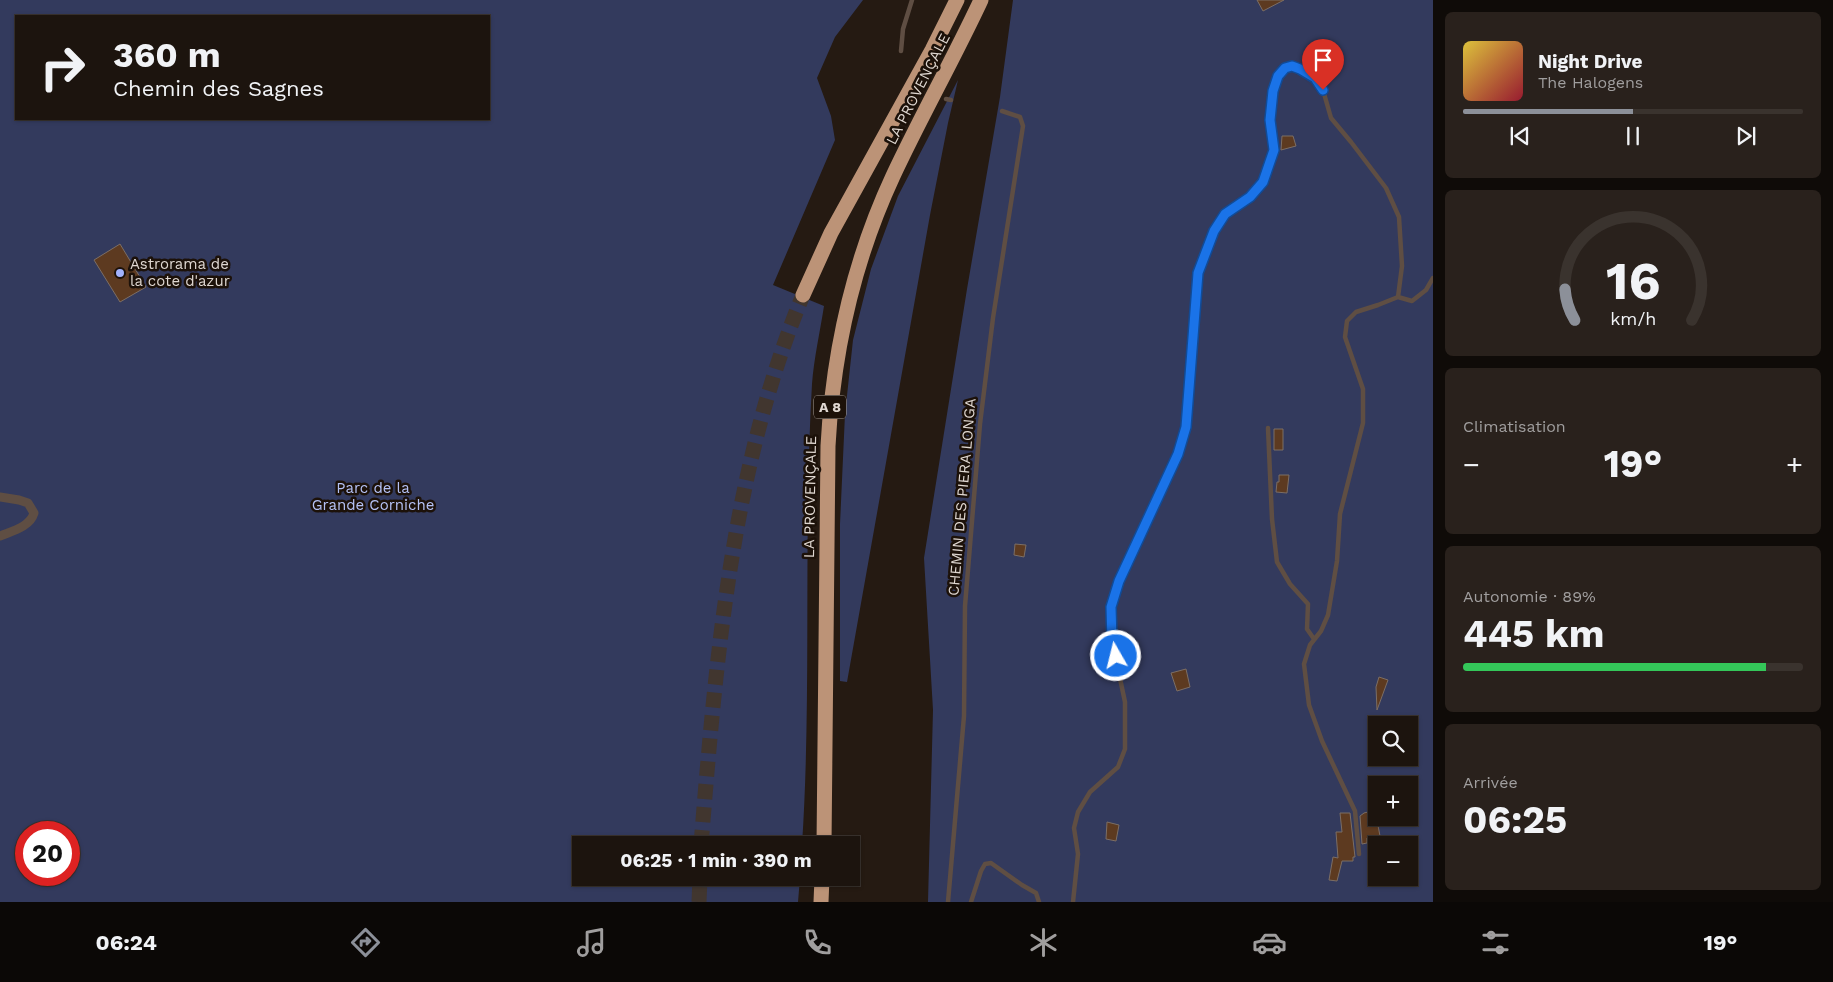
<!DOCTYPE html>
<html lang="fr">
<head>
<meta charset="utf-8">
<style>
	body { margin:0; font-family:"Work Sans",sans-serif; background:#29211c; color:#f1f3f6; height:100vh; display:flex; flex-direction:column; font-size:19px; white-space:nowrap }
	* { box-sizing:border-box; margin:0 }
	p { font-size:16px; color:#a09e9e }
	.icon { flex:none; width:28px; height:28px; fill:none; stroke:currentColor; stroke-width:2; stroke-linecap:round; stroke-linejoin:round }
	.map { position:relative; flex:1; overflow:hidden }
	.sheet { display:flex; flex-direction:column; gap:12px; padding:12px; background:#0f0b08; width:400px }
	.sheet>* { flex:none }
	.banner { position:absolute; left:15px; top:15px; width:475px; height:105px; border-radius:0px; box-shadow:0 1px 4px #0004,0 0 0 1px #3a332e; background:#1c140e; color:#f1f3f6; overflow:hidden }
	.buttons { position:absolute; left:1368px; top:716px; display:grid; gap:10px }
	.buttons a { display:grid; place-items:center; width:50px; height:50px; border-radius:0px; background:#1c140e; box-shadow:0 1px 4px #0004,0 0 0 1px #3a332e; font-size:25px }
	.speed { position:absolute; left:15px; top:821px; display:flex; gap:10px; font-size:25px; font-weight:700; text-align:center }
	.speed>* { display:grid; place-content:center; width:65px; height:65px; border-radius:50%; background:#1c140e; box-shadow:0 1px 4px #0004,0 0 0 1px #3a332e; line-height:1 }
	.speed .limit { border:8px solid #d22; background:#fff; color:#111 }
	.pin { position:absolute; display:grid; place-items:center; width:42px; height:42px; color:#fff; margin:-51px -21px; border-radius:50% 50% 50% 0; rotate:-45deg; box-shadow:0 0 5px #0007 }
	.pin .icon { rotate:45deg }
	.me { position:absolute; width:55px; margin:-28px; rotate:352deg; stroke-linejoin:round; filter:drop-shadow(0 0 4px #0008) }
	.turn { display:flex; align-items:center; gap:18px; height:105px; padding:0 15px; font-size:22px }
	.turn .icon { width:65px; height:65px; stroke-width:2.5 }
	.turn b { display:block; font-size:35px; line-height:42px }
	.big { font-size:38px; font-weight:700; line-height:1.1 }
	.sheet .widget { flex:1; display:flex; flex-direction:column; justify-content:center; gap:8px; min-width:0; padding:0 18px; border-radius:8px; background:#29211c }
	.sheet .dial { align-items:center; gap:0 }
	.dial svg { height:130px; overflow:visible; fill:none; stroke:#3a332e; stroke-width:7; stroke-linecap:round; text-anchor:middle }
	.dial text { fill:#f1f3f6; stroke:none }
	.song { display:flex; align-items:center; gap:15px }
	.cover { width:60px; height:60px; border-radius:8px; background:linear-gradient(135deg,hsl(50 70% 55%),hsl(350 70% 35%)) }
	.played { height:5px; border-radius:2px; background:linear-gradient(90deg,#8c9099 50%,#3a332e 50%) }
	.keys { display:flex; justify-content:space-around; direction:ltr }
	.heat { display:flex; justify-content:space-between; align-items:center; font-size:28px; direction:ltr }
	.charge { height:8px; border-radius:4px; background:linear-gradient(90deg,#34c759 89%,#3a332e 0) }
	.trip { position:absolute; left:572px; top:836px; width:288px; height:50px; border-radius:0px; background:#1c140e; box-shadow:0 1px 4px #0004,0 0 0 1px #3a332e; font-weight:700; line-height:50px; text-align:center }
	.menu { display:flex; height:80px; justify-content:space-around; align-items:center; background:#0b0806; color:#a09e9e }
	.menu .icon { width:35px; height:35px }
	.menu .selected { color:#8c9099 }
	.menu b { font-size:22px; color:#f1f3f6 }
	main { display:flex; flex:1; min-height:0 }
	.map>svg:first-child { display:block }
</style>
</head>
<body>
<main>
<div class="map">
<svg width="1433" height="902" viewBox="0 0 1433 902">
	<rect width="100%" height="100%" fill="#251a12"/>
	<path fill="#333a5d" fill-rule="evenodd" d="M0 0H863L835 37 817 78 831 116 835 140 773 285 824 306C820 332 814 358 812 384 803 538 812 692 802 845H581V878H800L798 902H0ZM16 16H489V119H16ZM26 832H69V875H26Z
		M1013 0H1433V902H928L933 710 924 558 967 289 1000 97ZM1376 725H1409V758H1376ZM1376 785H1409V818H1376ZM1376 845H1409V878H1376Z
		M958 80 948 123 930 215 847 682 840 681V524L845 414 853 340 871 269 898 196Z"/>
	<path fill="#5d3a20" stroke="#7c6e65" d="M1257 0H1284L1263 11Z
		M1282 136H1293L1296 146 1281 150Z
		M120 244 146 287 120 302 94 260Z
		M1274 429H1283V450H1274Z
		M1279 475H1289L1287 493 1276 492 1277 482H1279Z
		M1015 544 1026 545 1024 557 1014 555Z
		M1186 669 1190 687 1177 691 1171 673Z
		M1379 677 1388 680 1377 710 1376 687Z
		M1372 811 1376 815 1380 836 1367 838V843L1362 844 1360 816 1364 813Z
		M1340 813H1350L1355 857H1353V861H1342L1337 881 1329 880 1333 857 1338 858 1336 832H1342Z
		M1107 822 1119 825 1116 841 1106 839Z"/>
	<g fill="none" stroke-linecap="round" stroke-linejoin="round">
		<path stroke="#41362f" stroke-width="15" stroke-dasharray="15 8" stroke-linecap="butt" d="M701 845C716 659 731 469 803 295
			M699 902 700 878"/>
		<path stroke="#5f4e43" stroke-width="4.5" d="M901 51 903 29 912 0
			M946 99 951 100
			M1268 428 1272 519 1277 562 1290 584 1308 604 1307 629 1314 639
			M1359 854 1355 811 1322 741 1309 705 1304 664 1310 645 1321 631 1328 615 1337 561 1340 514 1363 423V389L1345 337 1347 321 1356 312 1378 305 1398 297
			M948 902 964 716 965 606 980 424 993 318 1023 126 1020 117 1002 111
			M971 902 981 871 985 864 991 863 1022 885 1036 893 1039 902
			M1073 902 1078 854 1074 828 1078 812 1090 792 1118 767 1125 749V702L1112 641 1111 607 1119 581 1178 454 1185 427 1198 273 1214 231 1225 214 1250 197 1263 182 1274 150 1270 120 1273 91 1278 76 1285 68 1293 67 1300 69 1315 78 1323 90 1331 118 1351 142 1386 188 1399 217 1402 266 1398 297 1412 301 1426 290 1433 278"/>
		<path stroke="#5f4e43" stroke-width="9" d="M0 497 19 500 28 503 34 513C30 527 12 531 0 536"/>
		<path stroke="#bc9377" stroke-width="15" d="M803 295 831 233 932 50 957 0
			M824 845 828 446C833 352 853 262 893 176 921 116 953 60 981 0
			M821 902 822 878"/>
	</g>
	<g fill="none" stroke-linecap="round" stroke-linejoin="round">
		<defs>
			<path id="route" d="M1116 656 1112 641 1111 607 1119 581 1178 454 1186 427 1198 273 1214 231 1225 214 1250 197 1263 182 1274 150 1270 120 1273 91 1278 76 1285 68 1292 66 1300 69 1315 78 1323 90"/>
		</defs>
		<use href="#route" stroke="#114b97" stroke-width="12"/>
		<use href="#route" stroke="#1a73e8" stroke-width="9"/>
	</g>
	<circle fill="#a2b2fd" stroke="#1c1109" stroke-width="2" cx="120" cy="273" r="5"/>
	<g text-anchor="middle" dominant-baseline="central" stroke-width="5" stroke-linejoin="round" paint-order="stroke">
		<rect fill="#1c1109" stroke="#a49c95" stroke-width="1" x="814" y="395.5" width="32" height="23" rx="4"/>
		<g font-size="14" font-weight="bold" fill="#dfd7d1">
			<text x="830" y="407">A 8</text>
		</g>
		<g font-size="15" fill="#dfd7d1" stroke="#1c1109">
			<text transform="translate(918 89) rotate(-63)">LA PROVENÇALE</text>
			<text transform="translate(810 497) rotate(-89)">LA PROVENÇALE</text>
			<text transform="translate(962 497) rotate(-85)">CHEMIN DES PIERA LONGA</text>
		</g>
		<g font-size="15" fill="#dfd7d1" stroke="#1c1109" text-anchor="start">
			<text x="130" y="264">Astrorama de<tspan x="130" dy="17">la cote d'azur</tspan></text>
		</g>
		<g font-size="15" fill="#b5c2f6" stroke="#1c1109">
			<text x="373" y="488">Parc de la<tspan x="373" dy="17">Grande Corniche</tspan></text>
		</g>
	</g>
</svg>
<div class="buttons">
<a><svg class="icon" aria-label="search" viewBox="0 0 24 24"><circle cx="10" cy="10" r="6"/><path d="M15 15l6 6"/></svg></a>
<a>+</a>
<a>−</a>
</div>
<div class="speed"><div class="limit">20</div></div>
<div class="pin" style="left:1323px;top:90px;background:#d93025"><svg class="icon" aria-label="arrive" viewBox="0 0 24 24"><path d="M6 21V4h12l-3 4 3 4H6"/></svg></div>
<svg class="me" style="left:1116px;top:656px" viewBox="-20 -20 40 40"><circle r="17" fill="#1a73e8" stroke="#fff" stroke-width="3"/><path d="M0-11L8 9 0 5-8 9z" fill="#fff"/></svg>
<div class="trip">06:25 · 1 min · 390 m</div>
<div class="banner">
<div class="turn"><svg class="icon" aria-label="right" viewBox="0 0 24 24"><path d="M7 20v-9h11M14 6l5 5-5 5"/></svg><div><b>360 m</b>Chemin des Sagnes</div></div>
</div>
</div>
<section class="sheet">
<div class="widget">
<div class="song"><i class="cover"></i><div><b>Night Drive</b><p>The Halogens</p></div></div>
<div class="played"></div>
<div class="keys"><svg class="icon" aria-label="previous" viewBox="0 0 24 24"><path d="M18 5L8 12l10 7zM5 5v14"/></svg><svg class="icon" aria-label="pause" viewBox="0 0 24 24"><path d="M8 5v14M16 5v14"/></svg><svg class="icon" aria-label="next" viewBox="0 0 24 24"><path d="M6 5l10 7-10 7zM19 5v14"/></svg></div>
</div>
<div class="widget dial"><svg viewBox="0 0 100 80">
<path d="M14 69A42 42 0 1 1 86 69"/>
<path d="M14 69A42 42 0 0 1 8 50" stroke="#8c9099"/>
<text x="50" y="56" font-size="32" font-weight="700">16</text>
<text x="50" y="72" font-size="11">km/h</text>
</svg></div>
<div class="widget"><p>Climatisation</p>
<div class="heat"><a>−</a><b class="big">19°</b><a>+</a></div>
</div>
<div class="widget"><p>Autonomie · 89%</p><b class="big">445 km</b><div class="charge"></div></div>
<div class="widget"><p>Arrivée</p><b class="big">06:25</b></div>
</section>
</main>
<nav class="menu">
<b>06:24</b>
<svg class="icon selected" aria-label="directions" viewBox="0 0 24 24"><path d="M12 3l9 9-9 9-9-9zM9 14v-3h6M13 9l2 2-2 2"/></svg>
<svg class="icon" aria-label="music" viewBox="0 0 24 24"><path d="M9 18V5l10-2v13"/><circle cx="6" cy="18" r="3"/><circle cx="16" cy="16" r="3"/></svg>
<svg class="icon" aria-label="phone" viewBox="0 0 24 24"><path d="M5 4h4l2 5-3 2q2 4 5 5l2-3 5 2v4C11 20 4 13 5 4z"/></svg>
<svg class="icon" aria-label="climate" viewBox="0 0 24 24"><path d="M12 3v18M4 7l16 10M4 17L20 7"/></svg>
<svg class="icon" aria-label="car" viewBox="0 0 24 24"><path d="M5 17H2v-5l4-1 3-4h7l3 4 3 1v5h-3M9 17h6M6 11h13"/><circle cx="7" cy="17" r="2"/><circle cx="17" cy="17" r="2"/></svg>
<svg class="icon" aria-label="filters" viewBox="0 0 24 24"><path d="M4 7h16M4 17h16"/><circle cx="9" cy="7" r="2"/><circle cx="15" cy="17" r="2"/></svg>
<b>19°</b>
</nav>
</body>
</html>
